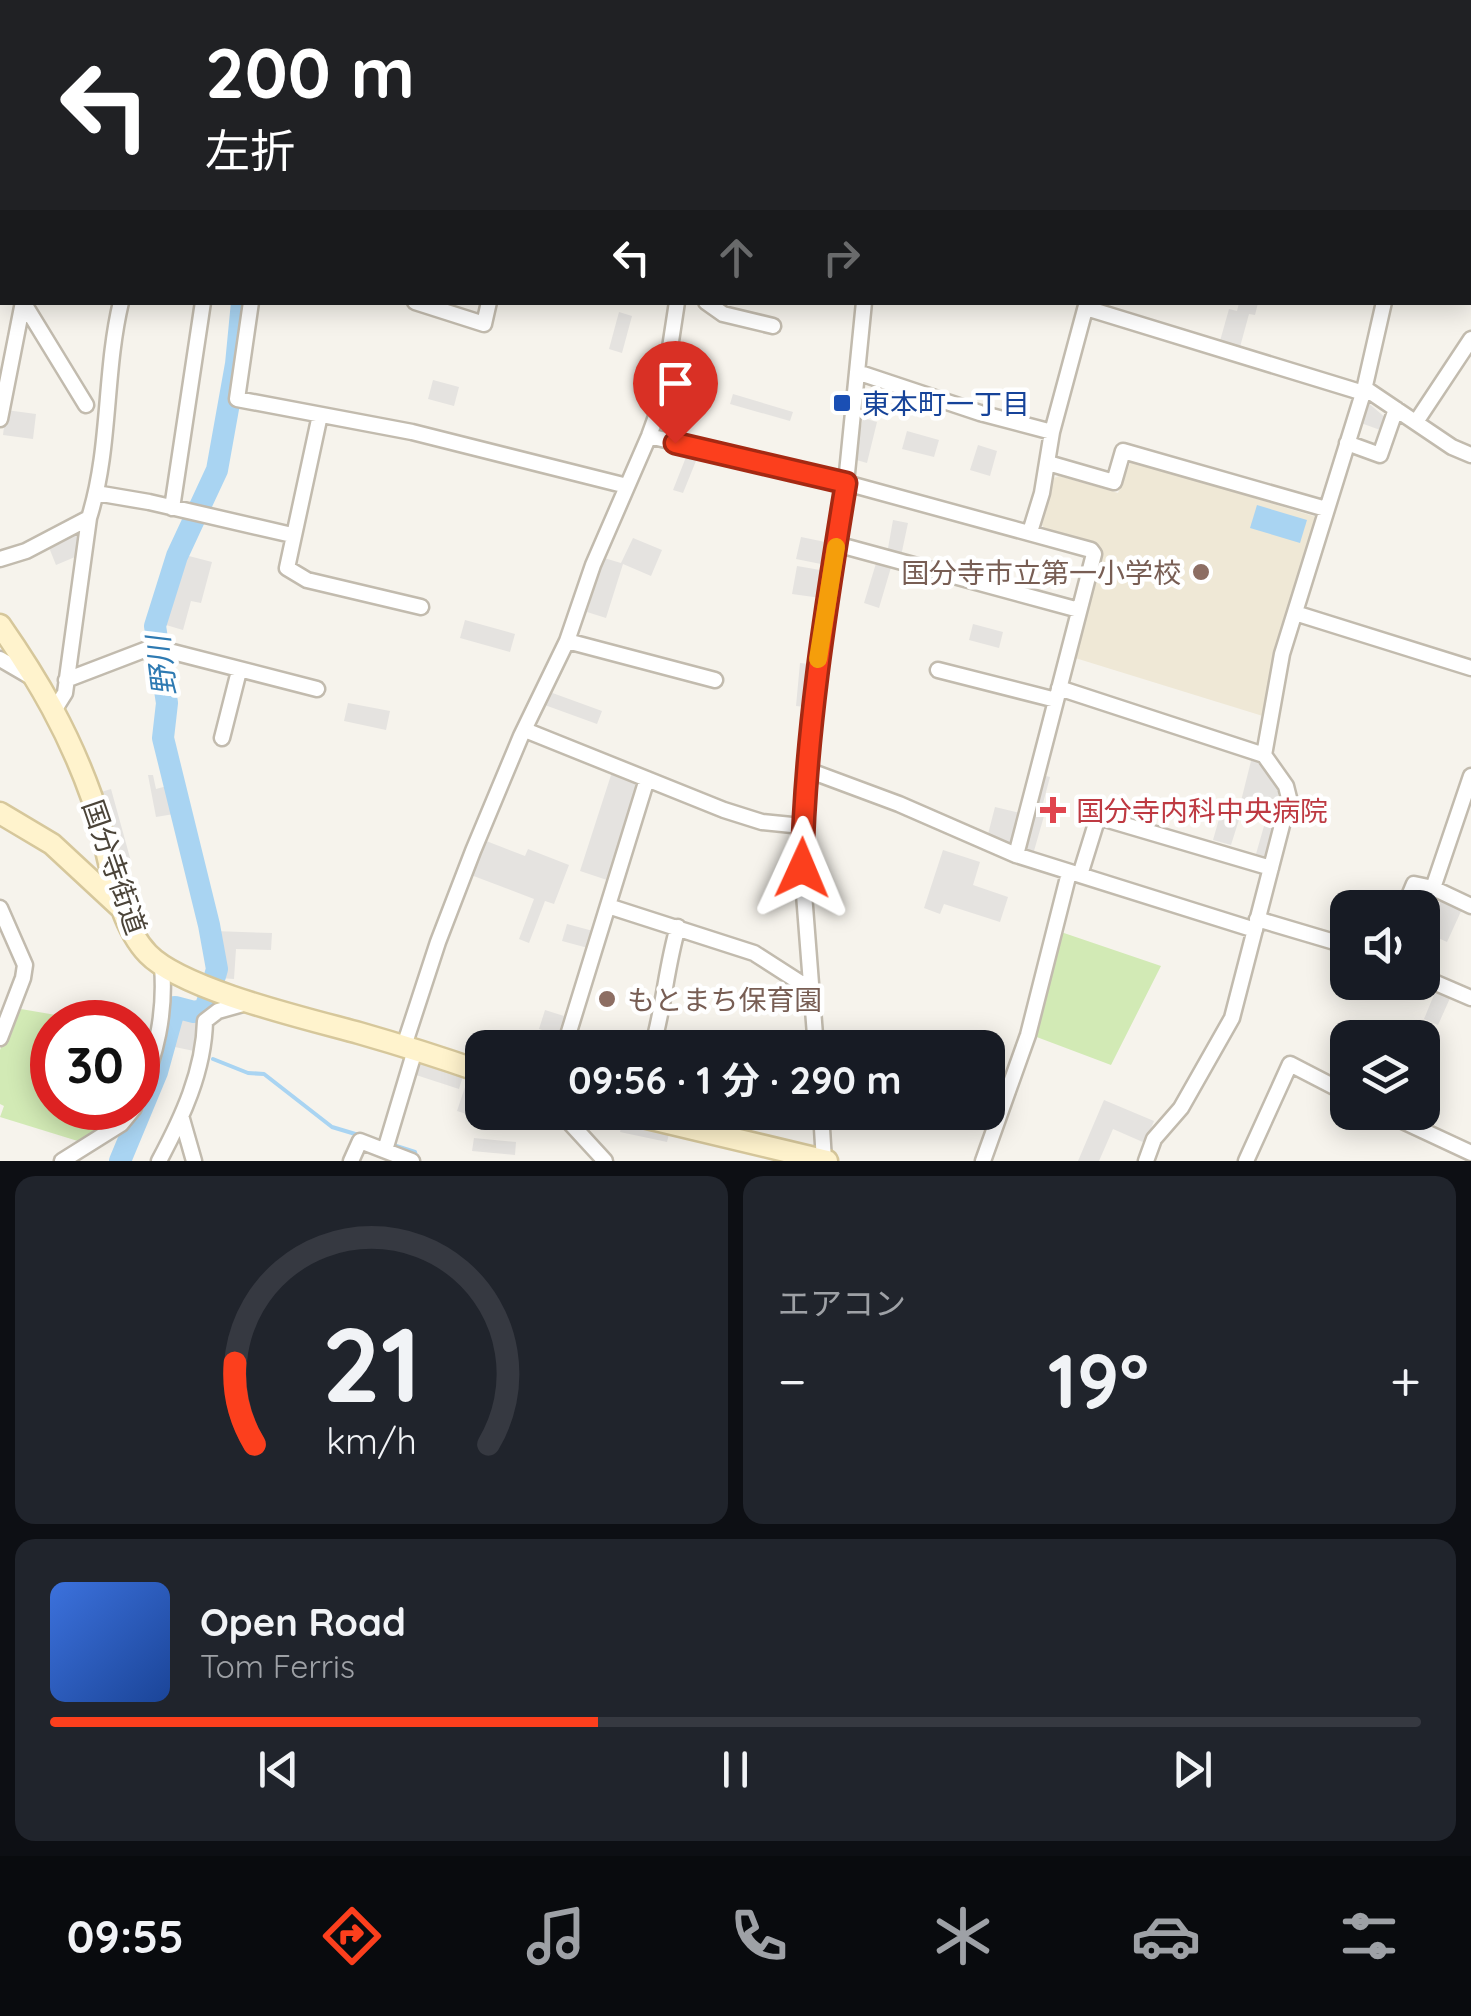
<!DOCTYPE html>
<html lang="ja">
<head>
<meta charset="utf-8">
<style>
	body { margin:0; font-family:Quicksand,"Noto Sans JP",sans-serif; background:#20242c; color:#f1f3f6; height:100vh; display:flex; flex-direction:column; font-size:38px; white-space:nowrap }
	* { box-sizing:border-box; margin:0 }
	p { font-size:32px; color:#9ea1a6 }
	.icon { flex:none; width:55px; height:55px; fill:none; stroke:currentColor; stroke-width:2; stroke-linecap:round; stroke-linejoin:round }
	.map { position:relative; height:1161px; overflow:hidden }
	.sheet { display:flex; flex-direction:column; gap:15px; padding:15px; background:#0d0f14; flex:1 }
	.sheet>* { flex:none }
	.hud { position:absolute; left:0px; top:0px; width:1472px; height:305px; box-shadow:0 5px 25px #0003; background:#202124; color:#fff; overflow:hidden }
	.buttons { position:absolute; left:1330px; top:890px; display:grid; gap:20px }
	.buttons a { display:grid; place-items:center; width:110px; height:110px; border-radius:20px; background:#171b24; box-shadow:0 5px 25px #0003; font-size:50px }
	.speed { position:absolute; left:30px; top:1000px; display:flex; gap:20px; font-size:50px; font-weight:700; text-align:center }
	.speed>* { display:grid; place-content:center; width:130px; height:130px; border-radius:50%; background:#171b24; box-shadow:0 5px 25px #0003; line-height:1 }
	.speed .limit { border:15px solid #d22; background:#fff; color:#111 }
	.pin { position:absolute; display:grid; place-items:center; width:85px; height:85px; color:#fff; margin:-102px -42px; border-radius:50% 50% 50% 0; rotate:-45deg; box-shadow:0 0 10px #0007 }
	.pin .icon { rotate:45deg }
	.me { position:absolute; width:110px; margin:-55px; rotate:1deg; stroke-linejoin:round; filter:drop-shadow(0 0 8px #0008) }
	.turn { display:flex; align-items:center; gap:35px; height:210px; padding:0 40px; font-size:45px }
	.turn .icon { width:130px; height:130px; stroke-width:2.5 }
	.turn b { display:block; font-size:70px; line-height:85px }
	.lanes { display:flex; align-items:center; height:95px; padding:0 40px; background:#0003; justify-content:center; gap:50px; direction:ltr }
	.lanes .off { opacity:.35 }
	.big { font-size:75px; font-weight:700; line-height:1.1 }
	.sheet .tile { flex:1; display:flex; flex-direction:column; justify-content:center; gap:15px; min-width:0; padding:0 35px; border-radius:20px; background:#20242c }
	.sheet .dial { align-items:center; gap:0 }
	.dial svg { height:260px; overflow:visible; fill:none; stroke:#363941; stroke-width:7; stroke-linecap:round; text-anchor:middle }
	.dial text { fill:#f1f3f6; stroke:none }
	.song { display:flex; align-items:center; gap:30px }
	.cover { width:120px; height:120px; border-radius:15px; background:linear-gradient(135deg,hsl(220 70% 55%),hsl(220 70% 35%)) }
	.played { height:10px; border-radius:5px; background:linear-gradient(90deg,#fc3f1d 40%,#363941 40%) }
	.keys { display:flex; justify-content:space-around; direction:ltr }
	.heat { display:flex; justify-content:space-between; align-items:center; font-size:55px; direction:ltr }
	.sheet .tiles { flex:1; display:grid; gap:15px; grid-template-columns:1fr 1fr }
	.tile:last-child { grid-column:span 2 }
	.trip { position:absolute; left:465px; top:1030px; width:540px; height:100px; border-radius:20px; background:#171b24; box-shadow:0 5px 25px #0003; font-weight:700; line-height:100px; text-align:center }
	.dock { display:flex; height:160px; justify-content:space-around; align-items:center; background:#090b0e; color:#9ea1a6 }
	.dock .icon { width:70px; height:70px }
	.dock .on { color:#fc3f1d }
	.dock b { font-size:45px; color:#f1f3f6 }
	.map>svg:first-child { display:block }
</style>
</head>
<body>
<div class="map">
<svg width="1471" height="1161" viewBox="0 0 1471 1161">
	<rect width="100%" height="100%" fill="#f6f3ec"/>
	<path fill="#efe8d6" d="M1131 461 1320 518 1266 717 1072 657 1089 591 1094 589 1102 555 1096 544 1045 530 1042 525 1054 478 1059 476 1118 493Z"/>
	<path fill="#d2eab5" d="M1061 932 1161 966 1111 1065 1034 1036Z
		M15 1008 97 1022H52V1108H125L115 1121 81 1142 0 1117 4 1106 0 1104V1050Z
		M138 1030 154 1032 138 1082Z"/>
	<path fill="#e5e3e0" d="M1239 303H1258L1255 315 1249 314 1240 347 1220 341 1229 309 1237 311Z
		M619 312 632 316 622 353 609 349Z
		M433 380 459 387 454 406 428 399Z
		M733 394 793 412 790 421 730 404Z
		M1366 401 1387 419 1383 431 1358 422Z
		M6 410 36 414 33 439 3 435Z
		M863 418 877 422 867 463 853 459Z
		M907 431 939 440 934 457 902 449Z
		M978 445 997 451 990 476 970 470Z
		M688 452 698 456 683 493 673 490Z
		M893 520 908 523 901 556 887 554Z
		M78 532 75 557 56 565 48 545Z
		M801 537 830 543 826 565 796 559Z
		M633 538 662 550 651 576 623 564 606 618 587 612 604 558 621 563Z
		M185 555 212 562 201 603 191 601 183 630 166 625 168 600Z
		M877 560 892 564 879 608 864 603Z
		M797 566 826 571 821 598 792 594Z
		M465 620 515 634 510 652 460 638Z
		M973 624 1003 632 999 648 969 640Z
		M800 663 809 664 805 707 796 706Z
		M547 691 602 711 597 724 542 704Z
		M348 703 390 711 386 730 344 721Z
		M1253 753 1259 754 1280 786 1275 810 1241 801Z
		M612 772 639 780 607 880 580 871Z
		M148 775H153L156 789 167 786 174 814 156 817Z
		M1042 775 1050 777 1042 807 1046 809 1034 851 1021 848Z
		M111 789 132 865 122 867 101 792Z
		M1223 805 1242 810 1231 845 1213 840Z
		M995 807 1020 813 1013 844 987 838Z
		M1266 819 1278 822 1268 857 1256 854Z
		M476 837 525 856 528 849 569 865 554 904 545 901 529 943 519 939 534 899 463 872Z
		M943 850 980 862 973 885 1008 897 1000 922 944 904 940 914 924 908Z
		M1441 897 1463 907 1447 942 1425 932Z
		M567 924 593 931 588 948 562 941Z
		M214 931 272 933 271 950 236 949 234 979 220 978Z
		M1436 990 1451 996 1438 1025 1424 1019Z
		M545 1010 564 1016 558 1035 539 1029Z
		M177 1017 200 1023 194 1051 170 1046Z
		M420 1059 464 1073 459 1089 416 1075Z
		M469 1075 482 1079V1095L476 1117 457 1111Z
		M1104 1100 1154 1121 1145 1143 1113 1129 1099 1161H1078Z
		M623 1120 670 1130 667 1142 620 1132Z
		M474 1138 516 1142 515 1155 472 1151Z"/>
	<path fill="#a9d4f2" d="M1257 505 1307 520 1300 543 1250 528Z"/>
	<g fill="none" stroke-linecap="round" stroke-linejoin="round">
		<path stroke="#a9d4f2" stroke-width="4" d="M205 1009V1012
			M213 1059 248 1073 264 1074 332 1127 362 1136
			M390 1144 415 1152 416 1156"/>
		<path stroke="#a9d4f2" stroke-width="22" d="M320 2V0
			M215 976 217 969 209 925 163 738 167 703 155 626 177 556 217 470 236 364 242 302
			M120 1161 157 1072 175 1007 194 1012 205 1009 209 997"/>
		<defs>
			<path id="street" d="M449 0 450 2
				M1374 0 1376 2
				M81 2 82 0
				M201 2 202 0
				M595 2V0
				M899 2 900 0
				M1145 2 1146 0
				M1346 2 1347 0
				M1470 93 1471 94
				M0 186 2 187
				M1470 281H1471
				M23 302 86 405
				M251 302 237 399 412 432 627 486
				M415 302 484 324 489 302
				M706 302 723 314 773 326
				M1086 308 1357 391H1369L1452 447 1471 455
				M857 372 980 413 1052 432
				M320 415 287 568 307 580 421 607
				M0 419 23 302
				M1416 422 1471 339
				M649 436 846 483 1091 550 1094 554 1016 855
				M1347 443 1380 455 1396 409
				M1048 463 1114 482 1123 451 1326 509
				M96 493 149 502 292 535
				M172 508 203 302
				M1030 532 1042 493 1052 432 1087 302
				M836 544 1079 610
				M0 559 26 551 89 518
				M1295 613 1471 668
				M567 641 715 680
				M0 659 31 677
				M938 670 1056 700
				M66 680 147 649 165 650 317 689
				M1059 688 1264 755
				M55 709 65 693 89 518C111 448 104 373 121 302
				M525 730 724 810 762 822 802 826
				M222 738 239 671
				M805 769 899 804 1016 855 1255 930
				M1080 875 1098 817 1271 868
				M1433 888 1471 776
				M608 906 754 953 810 989
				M0 908 25 965 23 978 0 1038
				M1404 908 1414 884 1433 888 1471 906
				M1257 919 1348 946
				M1422 977 1471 998
				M404 1046 438 942 473 851 521 736 567 641 593 565 649 436 662 400 677 302
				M564 1048 647 779
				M652 1048C664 1008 666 967 678 927
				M816 1048 802 868 805 769 815 680 846 483 864 302
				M138 1099C156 1054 166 1014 162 966
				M560 1112 605 1161
				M821 1112 824 1161
				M1383 1112 1471 1153
				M182 1119 194 1161
				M385 1150 415 1050
				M62 1161 121 1124 134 1108
				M159 1161C182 1118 204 1071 205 1021L218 1011 250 1002
				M351 1161 360 1141 412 1161
				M983 1161 1028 1035 1069 873
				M1146 1161 1154 1139 1181 1108 1232 1018 1289 798 1286 786 1264 755 1282 654 1364 390 1384 302
				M1246 1161 1290 1064 1348 1094"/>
			<path id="secondary" d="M0 625C39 681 69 733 92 798 109 845 113 918 148 954 183 990 308 1019 359 1033 401 1045 442 1058 482 1072
				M0 813 52 844 121 908
				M622 1112 827 1161"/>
		</defs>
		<use href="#street" stroke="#c2bbae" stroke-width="19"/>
		<use href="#secondary" stroke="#d6c79b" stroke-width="25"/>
		<use href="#street" stroke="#fff" stroke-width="14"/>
		<use href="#secondary" stroke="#fff3cd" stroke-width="20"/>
	</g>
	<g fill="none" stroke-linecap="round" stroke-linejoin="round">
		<defs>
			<path id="route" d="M675 443 846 483C825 611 805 738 802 868"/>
		</defs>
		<use href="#route" stroke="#a42913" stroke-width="25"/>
		<use href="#route" stroke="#fc3f1d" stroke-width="18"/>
		<path stroke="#f59e0b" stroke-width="18" d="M818 659 836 547"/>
	</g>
	<rect fill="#1a4fb4" stroke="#fff" stroke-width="4" x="832" y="393" width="20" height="20" rx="5"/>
	<g fill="#8d6e63" stroke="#fff" stroke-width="4">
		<circle cx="1201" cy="572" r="10"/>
		<circle cx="607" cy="999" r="10"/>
	</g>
	<path fill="#e0444e" stroke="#fff" stroke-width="4" d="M1048 795h10v10h10v10h-10v10h-10v-10h-10v-10h10z"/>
	<g text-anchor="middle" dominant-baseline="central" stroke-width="9" stroke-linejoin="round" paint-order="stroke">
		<g font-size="28" fill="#164399" stroke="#fff" text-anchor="start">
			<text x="862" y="403">東本町一丁目</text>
		</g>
		<g font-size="28" fill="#785e54" stroke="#fff" text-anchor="end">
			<text x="1181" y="572">国分寺市立第一小学校</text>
			<text x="627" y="999" text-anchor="start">もとまち保育園</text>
		</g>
		<g font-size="28" fill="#be3a42" stroke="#fff" text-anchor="start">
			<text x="1076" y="810">国分寺内科中央病院</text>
		</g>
		<g font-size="28" fill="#4b4439" stroke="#fff">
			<text transform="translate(115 867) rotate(71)">国分寺街道</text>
		</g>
		<g font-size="30" font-style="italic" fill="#2e7ab2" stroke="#fff">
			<text transform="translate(161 666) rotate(-97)">野川</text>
		</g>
	</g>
</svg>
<div class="buttons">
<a><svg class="icon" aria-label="sound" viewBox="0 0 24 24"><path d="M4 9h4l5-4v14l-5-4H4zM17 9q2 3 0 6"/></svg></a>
<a><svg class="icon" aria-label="layers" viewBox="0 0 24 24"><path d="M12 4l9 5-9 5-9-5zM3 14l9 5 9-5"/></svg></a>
</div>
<div class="speed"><div class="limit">30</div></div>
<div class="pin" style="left:675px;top:443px;background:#d93025"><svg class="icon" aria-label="arrive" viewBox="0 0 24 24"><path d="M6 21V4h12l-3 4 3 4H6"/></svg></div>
<svg class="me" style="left:802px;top:868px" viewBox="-20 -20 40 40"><path d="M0-17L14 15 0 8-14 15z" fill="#fc3f1d" stroke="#fff" stroke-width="4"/></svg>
<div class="trip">09:56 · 1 分 · 290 m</div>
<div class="hud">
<div class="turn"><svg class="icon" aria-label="left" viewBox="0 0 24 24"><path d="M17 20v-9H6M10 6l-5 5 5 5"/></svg><div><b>200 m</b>左折</div></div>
<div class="lanes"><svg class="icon" aria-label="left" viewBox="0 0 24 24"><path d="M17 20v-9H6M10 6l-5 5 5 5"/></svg><svg class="icon off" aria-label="ahead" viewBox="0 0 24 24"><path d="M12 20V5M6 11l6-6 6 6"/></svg><svg class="icon off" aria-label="right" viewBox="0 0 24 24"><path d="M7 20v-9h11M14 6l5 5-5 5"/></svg></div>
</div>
</div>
<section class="sheet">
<div class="tiles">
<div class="tile dial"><svg viewBox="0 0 100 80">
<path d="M14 69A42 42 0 1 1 86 69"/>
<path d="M14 69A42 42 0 0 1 8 44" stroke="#fc3f1d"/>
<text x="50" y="56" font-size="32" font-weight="700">21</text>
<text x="50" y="72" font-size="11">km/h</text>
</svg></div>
<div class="tile"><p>エアコン</p>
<div class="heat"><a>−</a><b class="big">19°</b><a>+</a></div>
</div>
<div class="tile">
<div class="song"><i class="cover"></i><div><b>Open Road</b><p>Tom Ferris</p></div></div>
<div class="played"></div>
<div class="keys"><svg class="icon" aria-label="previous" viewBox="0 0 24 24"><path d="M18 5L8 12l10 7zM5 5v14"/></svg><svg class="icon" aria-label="pause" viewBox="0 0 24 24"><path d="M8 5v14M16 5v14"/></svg><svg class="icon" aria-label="next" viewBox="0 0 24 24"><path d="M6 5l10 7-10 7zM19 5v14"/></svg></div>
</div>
</div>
</section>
<nav class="dock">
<b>09:55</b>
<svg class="icon on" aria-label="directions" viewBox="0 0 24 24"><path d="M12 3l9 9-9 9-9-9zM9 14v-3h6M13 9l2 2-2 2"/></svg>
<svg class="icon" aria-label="music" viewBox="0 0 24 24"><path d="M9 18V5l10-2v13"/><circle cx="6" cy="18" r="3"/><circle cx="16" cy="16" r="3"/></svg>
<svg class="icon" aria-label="phone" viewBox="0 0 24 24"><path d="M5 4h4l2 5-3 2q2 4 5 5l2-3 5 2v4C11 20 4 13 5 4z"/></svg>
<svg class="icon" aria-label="climate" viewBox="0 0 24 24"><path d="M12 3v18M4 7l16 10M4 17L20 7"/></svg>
<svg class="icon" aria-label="car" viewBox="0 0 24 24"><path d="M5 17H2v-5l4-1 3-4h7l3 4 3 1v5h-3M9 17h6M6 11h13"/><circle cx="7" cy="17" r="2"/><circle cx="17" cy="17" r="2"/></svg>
<svg class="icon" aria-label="filters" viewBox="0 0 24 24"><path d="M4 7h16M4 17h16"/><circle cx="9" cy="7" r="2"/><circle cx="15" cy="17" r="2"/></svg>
</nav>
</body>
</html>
